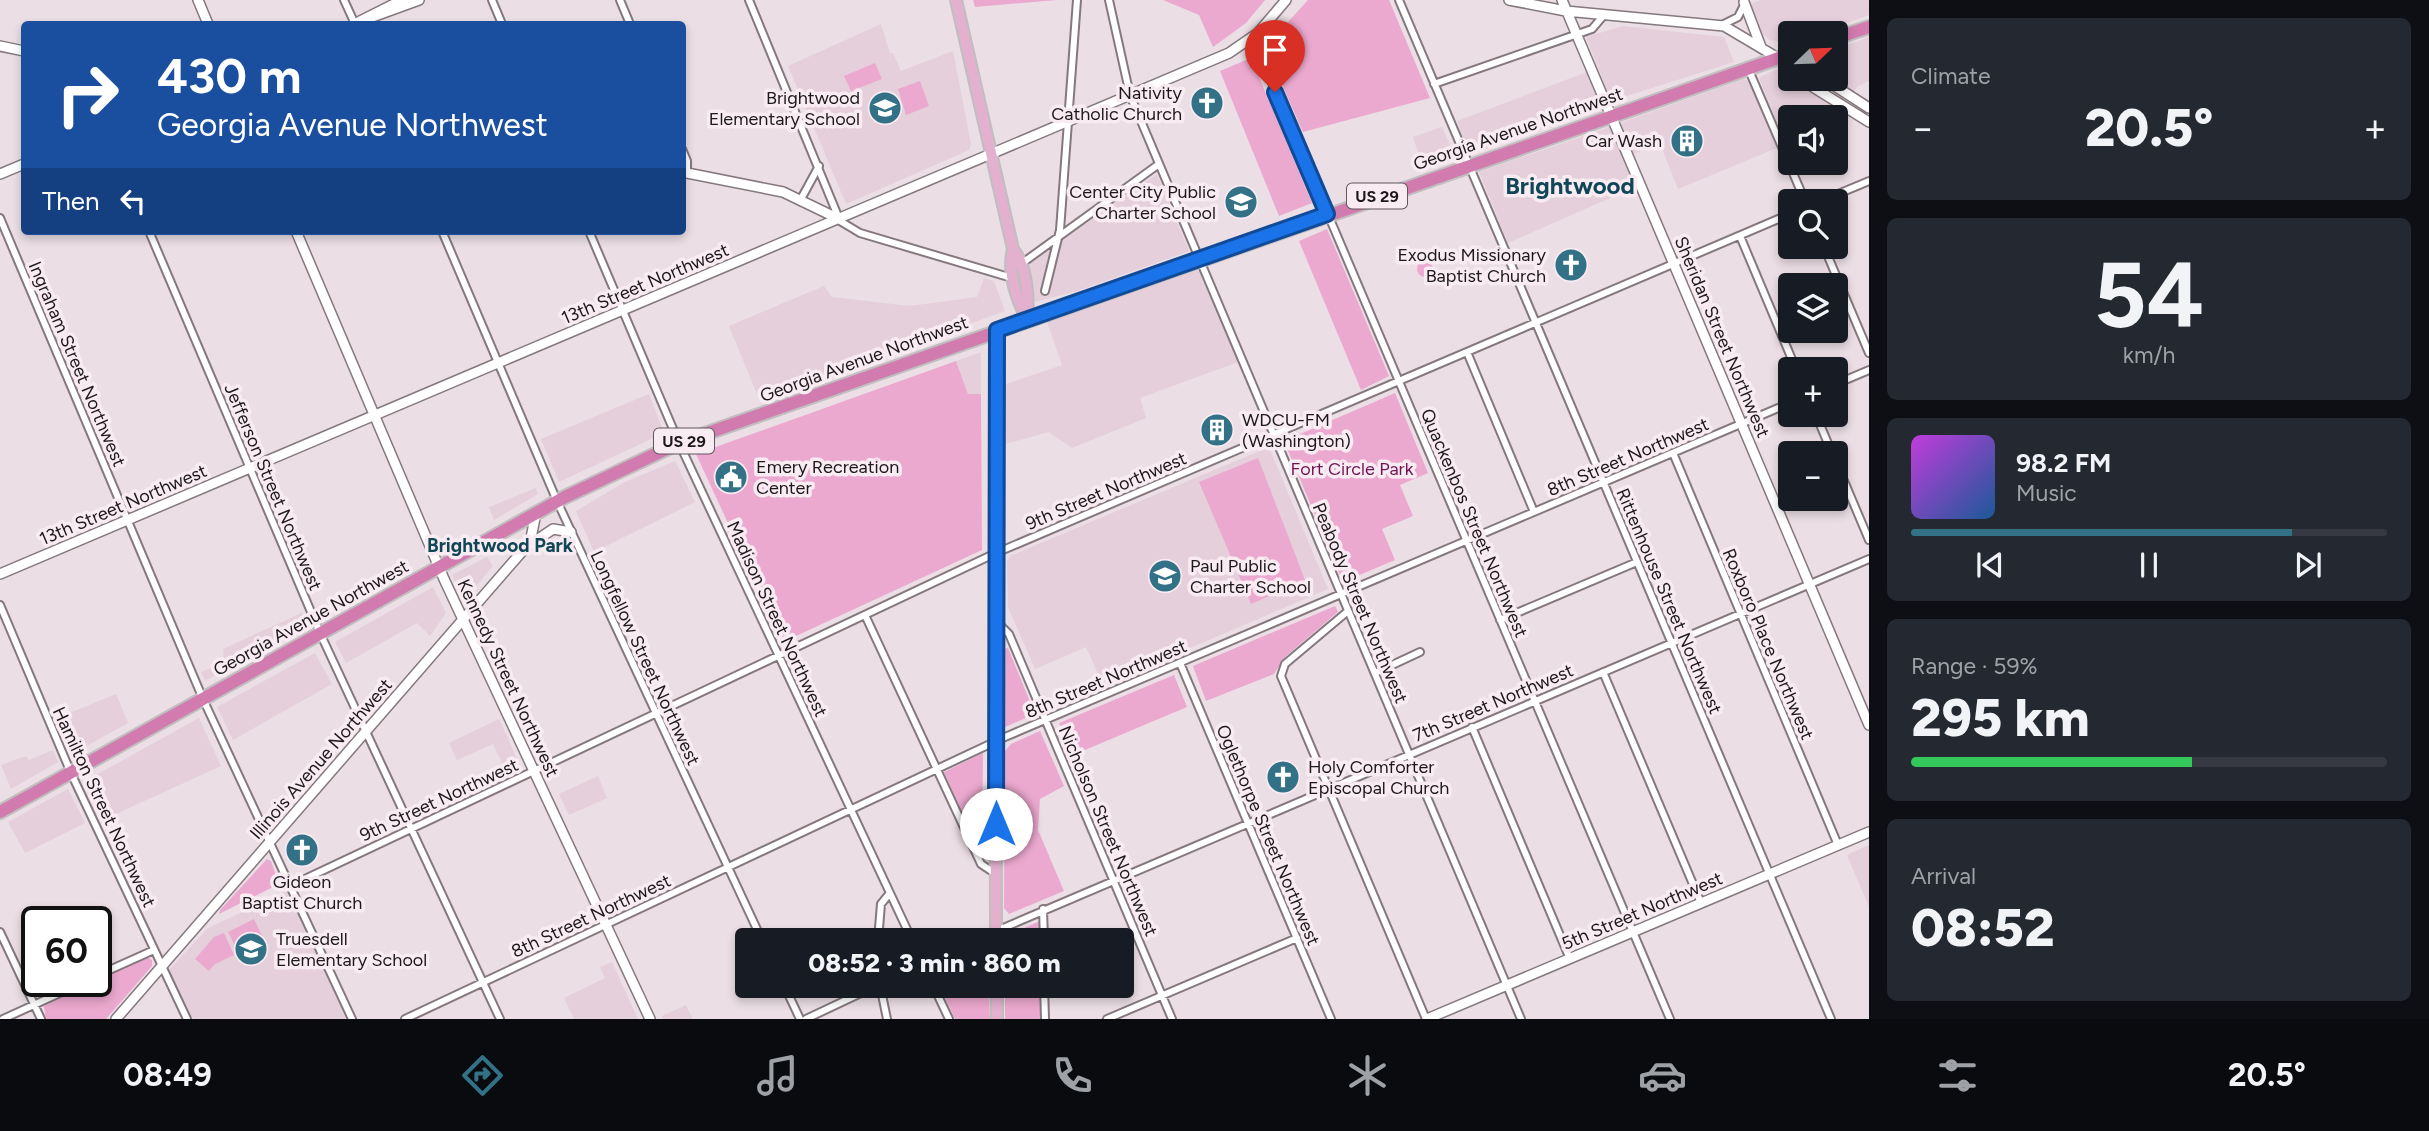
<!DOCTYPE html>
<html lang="en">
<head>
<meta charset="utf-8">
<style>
	body { margin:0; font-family:Figtree,sans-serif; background:#242831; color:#f1f3f6; height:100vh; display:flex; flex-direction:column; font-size:26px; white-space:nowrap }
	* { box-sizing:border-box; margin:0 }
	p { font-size:23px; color:#9ea1a6 }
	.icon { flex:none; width:38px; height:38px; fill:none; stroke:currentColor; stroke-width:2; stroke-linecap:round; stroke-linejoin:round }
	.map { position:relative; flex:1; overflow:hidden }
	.panel { display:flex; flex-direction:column; gap:18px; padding:18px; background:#0d0f14; width:560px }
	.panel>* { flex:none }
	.banner { position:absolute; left:21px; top:21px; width:665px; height:214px; border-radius:7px; box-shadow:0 4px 10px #0003; background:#1a4fa0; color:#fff; overflow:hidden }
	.needle { width:46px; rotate:67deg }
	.buttons { position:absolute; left:1778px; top:21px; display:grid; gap:14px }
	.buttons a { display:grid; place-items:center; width:70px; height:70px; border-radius:7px; background:#171b24; box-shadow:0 4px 10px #0003; font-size:35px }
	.speed { position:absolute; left:21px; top:906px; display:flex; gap:14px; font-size:35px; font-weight:700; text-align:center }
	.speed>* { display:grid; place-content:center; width:91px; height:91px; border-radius:50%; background:#171b24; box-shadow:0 4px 10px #0003; line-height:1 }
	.speed .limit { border:4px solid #111; border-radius:10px; background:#fff; color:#111 }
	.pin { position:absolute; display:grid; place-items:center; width:60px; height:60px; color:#fff; margin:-72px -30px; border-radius:50% 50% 50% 0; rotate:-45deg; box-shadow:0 0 7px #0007 }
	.pin .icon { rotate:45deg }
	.me { position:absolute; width:77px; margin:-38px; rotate:0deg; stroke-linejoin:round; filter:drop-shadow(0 0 5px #0008) }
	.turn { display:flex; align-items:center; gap:24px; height:147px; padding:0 21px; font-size:32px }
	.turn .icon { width:91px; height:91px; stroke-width:2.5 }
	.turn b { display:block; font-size:49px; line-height:60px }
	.then { display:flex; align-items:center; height:66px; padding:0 21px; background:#0003; gap:14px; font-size:26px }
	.big { font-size:52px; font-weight:800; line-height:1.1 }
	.panel .card { flex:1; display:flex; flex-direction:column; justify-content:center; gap:10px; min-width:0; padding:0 24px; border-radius:10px; background:#242831 }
	.panel .dial { align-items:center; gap:0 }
	.dial b { font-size:91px; line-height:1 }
	.song { display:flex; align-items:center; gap:21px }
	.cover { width:84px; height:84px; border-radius:10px; background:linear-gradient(135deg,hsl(290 70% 55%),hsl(210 70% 35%)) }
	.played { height:7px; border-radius:4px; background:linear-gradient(90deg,#327186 80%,#363941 80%) }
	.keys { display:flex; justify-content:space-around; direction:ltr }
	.heat { display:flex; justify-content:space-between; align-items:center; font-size:38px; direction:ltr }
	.charge { height:10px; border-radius:5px; background:linear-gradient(90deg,#34c759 59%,#363941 0) }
	.trip { position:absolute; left:735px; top:928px; width:399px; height:70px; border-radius:7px; background:#171b24; box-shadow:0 4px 10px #0003; font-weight:800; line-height:70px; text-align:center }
	.tab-bar { display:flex; height:112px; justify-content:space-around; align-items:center; background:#090b0e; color:#9ea1a6 }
	.tab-bar .icon { width:49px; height:49px }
	.tab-bar .active { color:#327186 }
	.tab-bar b { font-size:32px; color:#f1f3f6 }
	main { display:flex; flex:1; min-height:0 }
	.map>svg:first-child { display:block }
</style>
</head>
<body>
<main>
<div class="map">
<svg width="1869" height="1019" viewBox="0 0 1869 1019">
	<rect width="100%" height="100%" fill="#ebdee5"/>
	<path fill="#e4cfda" d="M1761 0H1869V15L1818 33H1790V42H1781L1770 40 1760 32 1750 4Z
		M881 24 890 53H893L901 71 953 51 971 144 969 150 846 204 788 66Z
		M1623 26 1724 37 1734 62 1611 101 1586 37Z
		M1869 37V81L1858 86 1853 93 1831 79H1836V49Z
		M1776 69 1842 111 1838 128 1836 117H1790V143L1786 144 1759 78Z
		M1587 72 1600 107 1469 155 1457 121Z
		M1744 79 1750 82 1777 148 1678 189 1660 144 1633 154 1621 127 1623 122Z
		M1442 127 1454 154 1422 165 1413 137Z
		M1610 127 1635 187 1508 243 1479 172Z
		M1157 174 1189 251 1077 291 1035 302 1026 265Z
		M1198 270 1238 362 1140 398 1146 418 1072 448 1049 432 1001 445 1000 386 1062 365 1047 322Z
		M984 278 994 281 1005 311 759 399 729 326 824 286 832 297 910 306 977 297Z
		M981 352V394H968L956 361Z
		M649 394 664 433 559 482 541 439Z
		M1269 447 1328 589 1103 685 1086 647 1035 669 1008 607 1007 562 1010 556Z
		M675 461 695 502 594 552 576 511 625 482Z
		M536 488 538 494 494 520 489 507Z
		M487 557 493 566 464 601 452 575Z
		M433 587 446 613 430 636 417 623 346 663 335 642Z
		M302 613 307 623 205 681 201 672 224 663 223 649Z
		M315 653 332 684 233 740 217 707Z
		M116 694 128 723 74 753 60 717Z
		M199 718 221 766 105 819 87 780Z
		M499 719 520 765 506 772 493 744 457 760 449 743Z
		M53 750 58 762 11 789 1 765 26 756 29 760Z
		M598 776 607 798 569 815 559 794Z
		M68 789 85 823 25 853 8 822Z
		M1869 845V907L1847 855Z
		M288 891 346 1019H193L169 970 208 928Z
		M612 962 638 1019H574L564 998 605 978 600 967Z
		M686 1005 693 1019H663L662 1016Z"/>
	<path fill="#eca9cf" d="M973 0H1057L975 7Z
		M1163 0H1265L1246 23 1213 47 1199 15Z
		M1308 0H1389L1430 98 1303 132 1268 53 1288 22Z
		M1251 58 1312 203 1279 216 1220 71Z
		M875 63 882 79 851 91 844 76Z
		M920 81 929 106 906 115 898 89Z
		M1327 229 1389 376 1361 390 1299 241Z
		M1417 269a8 8 0 1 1 16 0a8 8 0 1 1-16 0Z
		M956 361 968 394H981L982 550 783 642 696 454Z
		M1395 393 1428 473 1400 485 1413 516 1382 529 1395 560 1343 582 1284 441Z
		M1258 458 1305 580 1251 604 1199 482Z
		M1335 606 1338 612 1286 656 1274 674 1206 701 1193 666Z
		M1008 648 1035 714 1005 727 1003 649Z
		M1174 675 1187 707 1073 755 1059 723Z
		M1040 731 1064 786 1040 799 1038 830 1064 891 1009 914 1004 908 1005 751 1011 744Z
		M983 753 982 856 944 772Z
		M267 859 271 861 279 884 219 914 220 910Z
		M254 919 267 946 254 952 248 945 237 950 228 932Z
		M1040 921V940H1004V937Z
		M224 933 234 955 215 964 209 971 195 959 214 937Z
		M147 957 152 960V966L106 1019H46L44 1006Z
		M939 985H989L990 1019H955Z
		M1005 985H1040V1019H1005Z"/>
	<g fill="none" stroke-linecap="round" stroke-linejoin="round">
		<defs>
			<path id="street" d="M344 0 355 24
				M492 0 502 24
				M620 0 630 24
				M749 0 840 221 860 233 1012 278
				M1109 0 1130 95 1521 1019
				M1399 0 1831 1019
				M1722 25 1738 17 1744 5
				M1253 38 1670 1019
				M1748 68 1805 201
				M1434 84 1592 29 1604 15
				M682 149 687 161V173
				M801 199 819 166
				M1821 201 1869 181
				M0 218 203 699 352 1019
				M149 231 320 633 500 1019
				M442 231 557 501 762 940
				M589 231 679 443 912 940
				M1740 236 1796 369
				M1824 247 1869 353
				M1021 264 1159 164
				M1045 291 1060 230 1077 0
				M1467 352 1534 512
				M1836 384 1869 370
				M1816 415 1832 453
				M1673 453 1838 845
				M1836 462 1869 540
				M0 605 71 773 187 1019
				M1348 611 1285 664 1281 676 1426 1019
				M865 615 981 864 996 874
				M1500 620 1637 562
				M997 622 1009 634 1172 1019
				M1180 663 1331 1019
				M1603 672 1701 903
				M1375 673 1420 652
				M1472 727 1570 959
				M290 886 996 553 1790 214
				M1043 909 1044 940
				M0 932 41 1019
				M878 940 881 904 890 893
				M975 940 1869 559
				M96 976 154 950
				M784 985 800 1019
				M880 985 887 1019
				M933 985 949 1019
				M1044 985 1045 1019
				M3 1019 84 982
				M405 1019 1005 737 1790 403
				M806 1019 878 985
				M1107 1019 1297 938"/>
			<path id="secondary" d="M198 0 208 24
				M1509 0 1566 11 1724 26 1778 58 1790 61
				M1562 0 1869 725
				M1744 2 1761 47
				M356 23 402 0
				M353 24 419 0
				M0 46 24 51
				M1778 58 1790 73
				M1800 79 1869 122
				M1824 79 1869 108
				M682 172 783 192 839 219
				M0 174 24 164
				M296 231 444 579 650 1019
				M528 546 553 529 571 532
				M0 574 1229 53 1258 33 1286 0
				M116 1019 526 547 531 538 536 513
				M1427 1019 1869 832"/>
			<path id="primary" d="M956 0 1013 249C1027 267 1029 297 1027 319
				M1013 249C1007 273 1016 298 1027 319
				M996 940 995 388 997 330
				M997 985V1019"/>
			<path id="highway" d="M1836 38 1869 27
				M0 812 565 497 679 443 1790 54"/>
		</defs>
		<use href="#street" stroke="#84787e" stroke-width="10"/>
		<use href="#secondary" stroke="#84787e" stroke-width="12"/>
		<use href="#primary" stroke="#c0bebf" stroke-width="14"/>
		<use href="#highway" stroke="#c0bebf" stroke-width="16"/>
		<use href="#street" stroke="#fff" stroke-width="6"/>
		<use href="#secondary" stroke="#fff" stroke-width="9"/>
		<use href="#primary" stroke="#e3b0ce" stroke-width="10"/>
		<use href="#highway" stroke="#d17bae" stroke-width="12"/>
	</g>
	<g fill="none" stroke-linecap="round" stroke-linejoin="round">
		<defs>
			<path id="route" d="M996 824 997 330 1327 214 1275 92"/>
		</defs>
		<use href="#route" stroke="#114b97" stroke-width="18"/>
		<use href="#route" stroke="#1a73e8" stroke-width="12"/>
	</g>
	<defs>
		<symbol id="church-disc" viewBox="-11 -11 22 22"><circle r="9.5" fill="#327186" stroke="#f8ebf2"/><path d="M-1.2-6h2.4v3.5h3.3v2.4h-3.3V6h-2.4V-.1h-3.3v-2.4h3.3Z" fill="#fff"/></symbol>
		<symbol id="school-disc" viewBox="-11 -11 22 22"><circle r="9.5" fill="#327186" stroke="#f8ebf2"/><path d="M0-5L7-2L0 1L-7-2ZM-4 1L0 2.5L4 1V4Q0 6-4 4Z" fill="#fff"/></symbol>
		<symbol id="building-disc" viewBox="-11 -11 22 22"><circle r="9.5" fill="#327186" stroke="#f8ebf2"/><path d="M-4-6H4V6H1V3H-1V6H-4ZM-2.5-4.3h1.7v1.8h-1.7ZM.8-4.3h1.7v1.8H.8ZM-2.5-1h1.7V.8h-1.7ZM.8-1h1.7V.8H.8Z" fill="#fff"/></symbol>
		<symbol id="civic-disc" viewBox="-11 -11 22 22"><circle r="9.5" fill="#327186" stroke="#f8ebf2"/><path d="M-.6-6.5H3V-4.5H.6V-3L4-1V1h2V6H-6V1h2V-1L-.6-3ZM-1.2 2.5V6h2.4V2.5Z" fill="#fff"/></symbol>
	</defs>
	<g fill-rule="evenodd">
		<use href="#church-disc" x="1188" y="84" width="38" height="38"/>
		<use href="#school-disc" x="866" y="89" width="38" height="38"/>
		<use href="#building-disc" x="1668" y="122" width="38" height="38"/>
		<use href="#school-disc" x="1222" y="183" width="38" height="38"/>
		<use href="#church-disc" x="1552" y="246" width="38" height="38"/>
		<use href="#building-disc" x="1198" y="411" width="38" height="38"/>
		<use href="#civic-disc" x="712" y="458" width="38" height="38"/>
		<use href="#school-disc" x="1146" y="557" width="38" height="38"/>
		<use href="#church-disc" x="1264" y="758" width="38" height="38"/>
		<use href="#church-disc" x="283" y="831" width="38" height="38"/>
		<use href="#school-disc" x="232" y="930" width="38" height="38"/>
	</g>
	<g text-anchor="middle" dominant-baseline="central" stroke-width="7" stroke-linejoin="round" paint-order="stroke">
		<g fill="#f8ebf2" stroke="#5f575c" stroke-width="2">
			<rect x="1347" y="183.5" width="60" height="25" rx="5"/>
			<rect x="654" y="428.5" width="60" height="25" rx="5"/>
		</g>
		<g font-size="16" font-weight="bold" fill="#1d181b">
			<text x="1377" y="196">US 29</text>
			<text x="684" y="441">US 29</text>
		</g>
		<g font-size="18" fill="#1d181b" stroke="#f8ebf2" text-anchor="end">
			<text x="1182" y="93">Nativity<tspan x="1182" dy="21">Catholic Church</tspan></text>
			<text x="860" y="98">Brightwood<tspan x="860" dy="21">Elementary School</tspan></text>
			<text x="1662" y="141">Car Wash</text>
			<text x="1216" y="192">Center City Public<tspan x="1216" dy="21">Charter School</tspan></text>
			<text x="1546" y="255">Exodus Missionary<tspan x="1546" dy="21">Baptist Church</tspan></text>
			<text x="1242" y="420" text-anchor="start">WDCU-FM<tspan x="1242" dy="21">(Washington)</tspan></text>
			<text x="756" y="467" text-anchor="start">Emery Recreation<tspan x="756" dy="21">Center</tspan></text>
			<text x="1190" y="566" text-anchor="start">Paul Public<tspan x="1190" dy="21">Charter School</tspan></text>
			<text x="1308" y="767" text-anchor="start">Holy Comforter<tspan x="1308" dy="21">Episcopal Church</tspan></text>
			<text x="302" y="882" text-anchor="middle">Gideon<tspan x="302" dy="21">Baptist Church</tspan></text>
			<text x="276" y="939" text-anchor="start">Truesdell<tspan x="276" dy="21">Elementary School</tspan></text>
		</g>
		<g font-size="18" fill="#1d181b" stroke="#f8ebf2">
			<text transform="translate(1518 129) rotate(-19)">Georgia Avenue Northwest</text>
			<text transform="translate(645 284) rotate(-23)">13th Street Northwest</text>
			<text transform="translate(1722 337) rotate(67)">Sheridan Street Northwest</text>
			<text transform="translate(864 359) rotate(-20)">Georgia Avenue Northwest</text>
			<text transform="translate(77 364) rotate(67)">Ingraham Street Northwest</text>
			<text transform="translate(1628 457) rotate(-23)">8th Street Northwest</text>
			<text transform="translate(273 487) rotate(67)">Jefferson Street Northwest</text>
			<text transform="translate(1106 491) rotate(-23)">9th Street Northwest</text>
			<text transform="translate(123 505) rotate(-23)">13th Street Northwest</text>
			<text transform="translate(1474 523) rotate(67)">Quackenbos Street Northwest</text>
			<text transform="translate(1669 601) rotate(67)">Rittenhouse Street Northwest</text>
			<text transform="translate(1360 603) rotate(67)">Peabody Street Northwest</text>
			<text transform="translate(311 618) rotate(-29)">Georgia Avenue Northwest</text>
			<text transform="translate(777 619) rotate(65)">Madison Street Northwest</text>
			<text transform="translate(1768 644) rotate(67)">Roxboro Place Northwest</text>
			<text transform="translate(645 658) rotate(65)">Longfellow Street Northwest</text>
			<text transform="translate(508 678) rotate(65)">Kennedy Street Northwest</text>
			<text transform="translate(1106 679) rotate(-23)">8th Street Northwest</text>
			<text transform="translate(1493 703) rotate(-23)">7th Street Northwest</text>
			<text transform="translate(321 759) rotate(-49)">Illinois Avenue Northwest</text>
			<text transform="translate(439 800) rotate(-25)">9th Street Northwest</text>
			<text transform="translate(104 807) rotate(65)">Hamilton Street Northwest</text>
			<text transform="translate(1108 831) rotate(67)">Nicholson Street Northwest</text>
			<text transform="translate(1268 835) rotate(67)">Oglethorpe Street Northwest</text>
			<text transform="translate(1642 911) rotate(-23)">5th Street Northwest</text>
			<text transform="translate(591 916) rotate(-25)">8th Street Northwest</text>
		</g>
		<g font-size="18" fill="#6f1552" stroke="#f8ebf2">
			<text x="1352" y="469">Fort Circle Park</text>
		</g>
		<g font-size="19" font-weight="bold" fill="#104656" stroke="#f8ebf2">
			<text x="500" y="545">Brightwood Park</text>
		</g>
		<g font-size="24" font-weight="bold" fill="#104656" stroke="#f8ebf2">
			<text x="1570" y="185">Brightwood</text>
		</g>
	</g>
</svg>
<div class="buttons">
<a><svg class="needle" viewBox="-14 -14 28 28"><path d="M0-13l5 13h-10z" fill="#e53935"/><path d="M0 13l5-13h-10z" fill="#9ea1a6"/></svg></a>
<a><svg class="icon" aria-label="sound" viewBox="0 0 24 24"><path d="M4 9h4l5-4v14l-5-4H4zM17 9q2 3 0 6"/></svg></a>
<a><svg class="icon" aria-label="search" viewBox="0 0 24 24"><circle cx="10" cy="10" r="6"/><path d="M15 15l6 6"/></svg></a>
<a><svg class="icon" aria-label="layers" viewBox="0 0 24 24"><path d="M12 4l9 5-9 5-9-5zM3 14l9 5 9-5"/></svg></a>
<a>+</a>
<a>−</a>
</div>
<div class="speed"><div class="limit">60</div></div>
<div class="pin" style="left:1275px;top:92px;background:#d93025"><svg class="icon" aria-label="arrive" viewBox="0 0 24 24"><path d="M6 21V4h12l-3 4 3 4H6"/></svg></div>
<svg class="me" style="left:996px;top:824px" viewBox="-20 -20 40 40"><circle r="19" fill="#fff"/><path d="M0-13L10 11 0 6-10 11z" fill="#1a73e8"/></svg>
<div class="trip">08:52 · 3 min · 860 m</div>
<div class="banner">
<div class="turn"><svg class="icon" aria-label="right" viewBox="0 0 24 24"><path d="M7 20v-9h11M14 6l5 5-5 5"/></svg><div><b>430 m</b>Georgia Avenue Northwest</div></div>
<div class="then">Then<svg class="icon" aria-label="left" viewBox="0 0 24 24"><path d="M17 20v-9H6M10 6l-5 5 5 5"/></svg></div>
</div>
</div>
<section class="panel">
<div class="card"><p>Climate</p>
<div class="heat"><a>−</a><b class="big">20.5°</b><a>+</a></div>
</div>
<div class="card dial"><b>54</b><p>km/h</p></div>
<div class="card">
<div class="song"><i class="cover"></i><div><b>98.2 FM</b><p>Music</p></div></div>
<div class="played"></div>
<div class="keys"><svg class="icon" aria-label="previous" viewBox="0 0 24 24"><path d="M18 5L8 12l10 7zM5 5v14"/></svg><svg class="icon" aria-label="pause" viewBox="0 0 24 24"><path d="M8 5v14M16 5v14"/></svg><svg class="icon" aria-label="next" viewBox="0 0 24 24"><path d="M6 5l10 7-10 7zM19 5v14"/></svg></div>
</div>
<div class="card"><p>Range · 59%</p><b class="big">295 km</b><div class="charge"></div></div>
<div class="card"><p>Arrival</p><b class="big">08:52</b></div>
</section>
</main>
<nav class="tab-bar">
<b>08:49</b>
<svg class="icon active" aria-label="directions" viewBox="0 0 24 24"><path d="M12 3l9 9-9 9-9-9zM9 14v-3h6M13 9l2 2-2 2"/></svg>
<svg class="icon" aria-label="music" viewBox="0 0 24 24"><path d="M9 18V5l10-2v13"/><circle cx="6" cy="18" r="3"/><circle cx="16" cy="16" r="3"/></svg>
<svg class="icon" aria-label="phone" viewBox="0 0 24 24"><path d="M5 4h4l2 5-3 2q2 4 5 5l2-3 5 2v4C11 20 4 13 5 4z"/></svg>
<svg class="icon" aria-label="climate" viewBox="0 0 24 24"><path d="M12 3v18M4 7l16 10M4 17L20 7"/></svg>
<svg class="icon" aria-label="car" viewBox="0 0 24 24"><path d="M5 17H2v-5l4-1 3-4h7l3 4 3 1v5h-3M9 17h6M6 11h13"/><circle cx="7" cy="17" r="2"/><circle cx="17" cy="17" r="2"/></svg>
<svg class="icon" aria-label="filters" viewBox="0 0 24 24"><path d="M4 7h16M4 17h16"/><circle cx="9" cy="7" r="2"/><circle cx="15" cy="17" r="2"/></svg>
<b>20.5°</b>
</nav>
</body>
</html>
